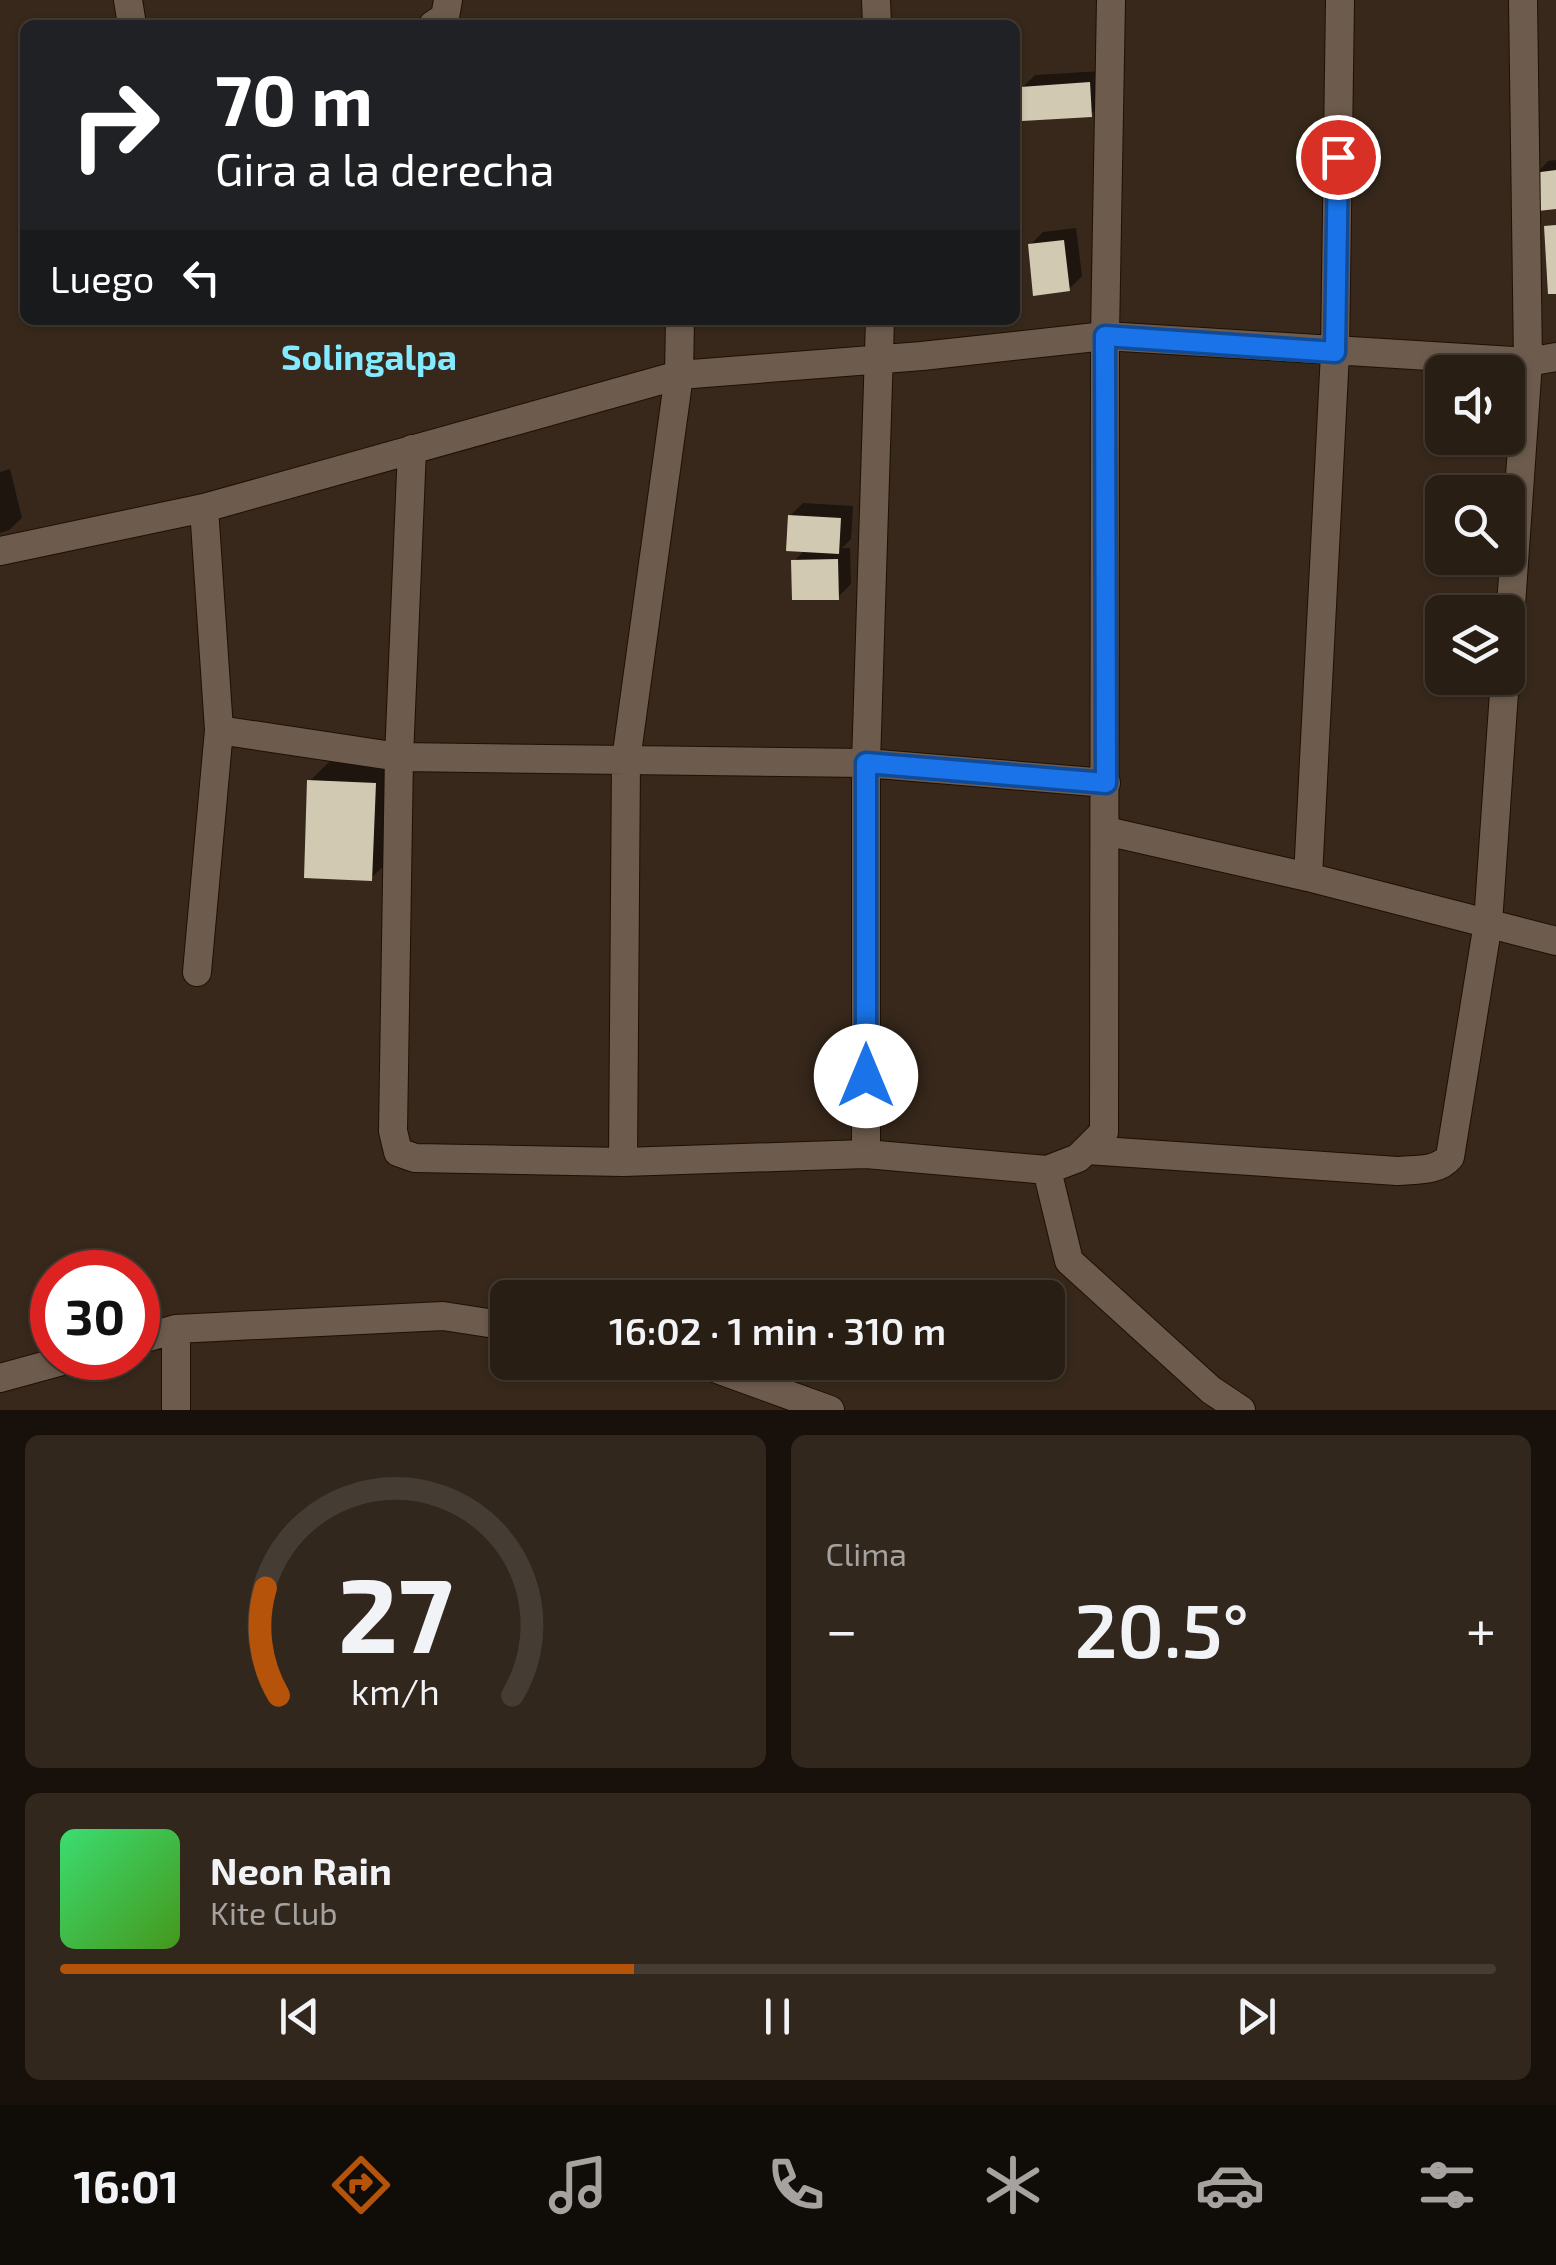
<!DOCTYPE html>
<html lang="es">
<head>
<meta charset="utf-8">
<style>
	body { margin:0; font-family:"Exo 2",sans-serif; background:#31271d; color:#f1f3f6; height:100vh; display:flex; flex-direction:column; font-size:38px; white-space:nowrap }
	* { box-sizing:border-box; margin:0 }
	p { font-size:32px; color:#a5a2a0 }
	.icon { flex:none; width:55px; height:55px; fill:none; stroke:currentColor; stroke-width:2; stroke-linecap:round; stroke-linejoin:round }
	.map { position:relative; height:1410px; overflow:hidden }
	.details { display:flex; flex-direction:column; gap:25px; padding:25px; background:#17100b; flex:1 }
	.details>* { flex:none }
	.guide { position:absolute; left:20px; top:20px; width:1000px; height:305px; border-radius:15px; box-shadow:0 2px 8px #0004,0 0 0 2px #453c34; background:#202124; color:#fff; overflow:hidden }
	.buttons { position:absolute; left:1425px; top:355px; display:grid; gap:20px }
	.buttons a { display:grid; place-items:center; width:100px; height:100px; border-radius:15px; background:#291e14; box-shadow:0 2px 8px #0004,0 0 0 2px #453c34; font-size:50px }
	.speed { position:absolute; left:30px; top:1250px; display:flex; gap:20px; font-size:50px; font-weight:700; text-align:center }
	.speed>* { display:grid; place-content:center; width:130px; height:130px; border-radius:50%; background:#291e14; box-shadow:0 2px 8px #0004,0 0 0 2px #453c34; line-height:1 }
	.speed .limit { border:15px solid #d22; background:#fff; color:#111 }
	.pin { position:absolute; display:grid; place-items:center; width:85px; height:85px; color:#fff; margin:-42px; border:5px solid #fff; border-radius:50%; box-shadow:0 2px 10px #0007 }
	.me { position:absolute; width:110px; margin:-55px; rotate:0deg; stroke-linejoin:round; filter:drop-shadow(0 0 8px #0008) }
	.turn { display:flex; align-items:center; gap:35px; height:210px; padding:0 30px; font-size:45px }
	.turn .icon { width:130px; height:130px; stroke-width:2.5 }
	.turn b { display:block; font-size:70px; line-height:85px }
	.then { display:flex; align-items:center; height:95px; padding:0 30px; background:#0003; gap:20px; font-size:38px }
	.big { font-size:75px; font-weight:600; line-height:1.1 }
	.details .widget { flex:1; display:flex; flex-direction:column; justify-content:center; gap:15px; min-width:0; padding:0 35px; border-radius:15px; background:#31271d }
	.details .dial { align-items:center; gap:0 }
	.dial svg { height:260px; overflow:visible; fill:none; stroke:#453c34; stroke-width:7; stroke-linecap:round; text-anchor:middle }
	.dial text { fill:#f1f3f6; stroke:none }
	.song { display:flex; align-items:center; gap:30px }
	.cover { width:120px; height:120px; border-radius:15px; background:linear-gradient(135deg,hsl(140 70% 55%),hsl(100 70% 35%)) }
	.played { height:10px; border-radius:5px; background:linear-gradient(90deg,#b45309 40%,#453c34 40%) }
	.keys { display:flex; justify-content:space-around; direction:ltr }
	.heat { display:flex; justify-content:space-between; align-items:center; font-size:55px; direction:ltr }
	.details .tiles { flex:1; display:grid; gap:25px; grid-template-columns:1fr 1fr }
	.widget:last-child { grid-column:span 2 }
	.trip { position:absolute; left:490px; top:1280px; width:575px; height:100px; border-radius:15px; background:#291e14; box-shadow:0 2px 8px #0004,0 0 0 2px #453c34; font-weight:600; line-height:100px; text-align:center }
	.menu { display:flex; height:160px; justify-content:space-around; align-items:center; background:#100c08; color:#a5a2a0 }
	.menu .icon { width:70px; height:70px }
	.menu .on { color:#b45309 }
	.menu b { font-size:45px; color:#f1f3f6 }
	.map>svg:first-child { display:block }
</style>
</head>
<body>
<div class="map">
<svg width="1556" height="1410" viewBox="0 0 1556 1410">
	<rect width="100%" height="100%" fill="#37281b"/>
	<path fill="#0007" d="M1102 71 1104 102 1091 114 1022 88 1035 75Z
		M1556 160V206L1536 174 1548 161Z
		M1076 228 1082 276 1069 289 1030 245 1043 232Z
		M797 320H831L827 324 797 325Z
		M10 469 22 518 9 530 0 533V472Z
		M803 503 853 506 851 539 842 548H850L851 584 838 597 794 561 805 550 790 516Z
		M329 762 395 764 391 859 371 878 310 781Z"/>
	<path fill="#d1c9b2" d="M1090 82 1092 117 1022 121 1020 87Z
		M1556 170V209L1538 211 1533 173Z
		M1556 225V294H1548L1544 226Z
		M1064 240 1070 291 1033 296 1028 244Z
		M788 515 841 518 839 554 786 551Z
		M838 559 839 600H792L791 560Z
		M307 780 376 783 372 881 304 878Z"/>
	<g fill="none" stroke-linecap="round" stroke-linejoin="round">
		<defs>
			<path id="street" d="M128 0 132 25
				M876 0 877 25
				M433 25 445 17 448 0
				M412 449 399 757 393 1131 398 1152 415 1158 623 1162 866 1154 1047 1170 1078 1158 1104 1132 1105 336 1111 0
				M0 551 204 508 679 375 922 356 1105 336 1528 362 1556 357
				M1508 648 1528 362 1523 0
				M219 730 399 757 866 763 1106 783
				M1106 831 1308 877 1556 941
				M1308 877 1335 353 1340 0
				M197 972 219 730 204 508
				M1087 1150 1397 1171C1416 1169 1437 1172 1450 1157L1488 923 1505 678
				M866 1154V763L880 320
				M623 1162 626 760 679 375 680 320
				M1047 1170 1069 1261 1211 1390 1241 1410
				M138 1340 176 1329 443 1316 508 1326
				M698 1362 830 1410
				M0 1378 73 1358
				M176 1410V1329"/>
		</defs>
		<use href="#street" stroke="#1e1005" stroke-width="30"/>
		<use href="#street" stroke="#6d5c4d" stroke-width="28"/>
	</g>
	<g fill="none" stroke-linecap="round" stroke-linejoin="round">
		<defs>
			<path id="route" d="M866 1076V763L1106 783 1105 336 1335 352 1338 157"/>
		</defs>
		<use href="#route" stroke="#114b97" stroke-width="25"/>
		<use href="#route" stroke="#1a73e8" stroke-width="18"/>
	</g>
	<g text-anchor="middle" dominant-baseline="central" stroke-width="10" stroke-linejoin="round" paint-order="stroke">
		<g font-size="35" font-weight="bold" fill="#83eaff" stroke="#37281b">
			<text x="369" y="356">Solingalpa</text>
		</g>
	</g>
</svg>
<div class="buttons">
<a><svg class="icon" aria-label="sound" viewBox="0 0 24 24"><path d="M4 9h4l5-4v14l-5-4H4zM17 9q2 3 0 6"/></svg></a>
<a><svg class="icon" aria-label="search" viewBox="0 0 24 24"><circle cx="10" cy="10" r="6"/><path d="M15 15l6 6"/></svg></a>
<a><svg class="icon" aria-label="layers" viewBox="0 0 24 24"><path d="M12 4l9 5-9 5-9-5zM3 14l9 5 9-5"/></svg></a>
</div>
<div class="speed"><div class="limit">30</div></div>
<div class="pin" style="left:1338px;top:157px;background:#d93025"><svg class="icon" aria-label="arrive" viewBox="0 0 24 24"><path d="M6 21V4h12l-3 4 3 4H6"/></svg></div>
<svg class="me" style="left:866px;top:1076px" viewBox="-20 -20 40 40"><circle r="19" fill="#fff"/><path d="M0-13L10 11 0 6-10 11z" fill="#1a73e8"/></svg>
<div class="trip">16:02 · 1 min · 310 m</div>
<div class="guide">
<div class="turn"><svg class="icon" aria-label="right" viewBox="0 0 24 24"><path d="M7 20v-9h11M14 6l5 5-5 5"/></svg><div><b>70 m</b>Gira a la derecha</div></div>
<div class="then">Luego<svg class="icon" aria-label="left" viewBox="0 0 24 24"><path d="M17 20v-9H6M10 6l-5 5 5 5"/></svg></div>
</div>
</div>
<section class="details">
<div class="tiles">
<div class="widget dial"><svg viewBox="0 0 100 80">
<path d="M14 69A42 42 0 1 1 86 69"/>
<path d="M14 69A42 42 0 0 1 10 36" stroke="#b45309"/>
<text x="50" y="56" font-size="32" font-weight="700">27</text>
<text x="50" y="72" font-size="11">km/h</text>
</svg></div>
<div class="widget"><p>Clima</p>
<div class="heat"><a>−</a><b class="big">20.5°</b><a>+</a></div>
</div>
<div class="widget">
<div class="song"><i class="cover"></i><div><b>Neon Rain</b><p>Kite Club</p></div></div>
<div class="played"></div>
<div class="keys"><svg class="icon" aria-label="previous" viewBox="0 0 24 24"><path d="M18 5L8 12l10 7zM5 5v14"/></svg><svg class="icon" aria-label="pause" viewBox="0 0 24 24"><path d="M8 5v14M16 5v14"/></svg><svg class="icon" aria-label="next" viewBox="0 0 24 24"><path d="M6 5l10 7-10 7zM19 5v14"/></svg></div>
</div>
</div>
</section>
<nav class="menu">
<b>16:01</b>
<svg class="icon on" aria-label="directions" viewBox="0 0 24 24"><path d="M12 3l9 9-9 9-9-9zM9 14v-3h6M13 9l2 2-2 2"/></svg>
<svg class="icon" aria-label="music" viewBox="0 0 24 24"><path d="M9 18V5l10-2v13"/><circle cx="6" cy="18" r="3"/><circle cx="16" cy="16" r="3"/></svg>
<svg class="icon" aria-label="phone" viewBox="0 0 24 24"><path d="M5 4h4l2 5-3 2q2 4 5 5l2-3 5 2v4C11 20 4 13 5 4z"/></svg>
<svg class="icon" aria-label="climate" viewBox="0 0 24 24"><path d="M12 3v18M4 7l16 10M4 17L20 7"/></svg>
<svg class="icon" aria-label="car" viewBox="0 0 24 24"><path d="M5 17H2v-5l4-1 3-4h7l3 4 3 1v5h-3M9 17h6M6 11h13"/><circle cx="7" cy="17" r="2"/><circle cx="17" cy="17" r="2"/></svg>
<svg class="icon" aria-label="filters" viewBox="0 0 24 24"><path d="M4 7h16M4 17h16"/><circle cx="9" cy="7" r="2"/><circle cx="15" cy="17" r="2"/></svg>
</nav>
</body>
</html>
